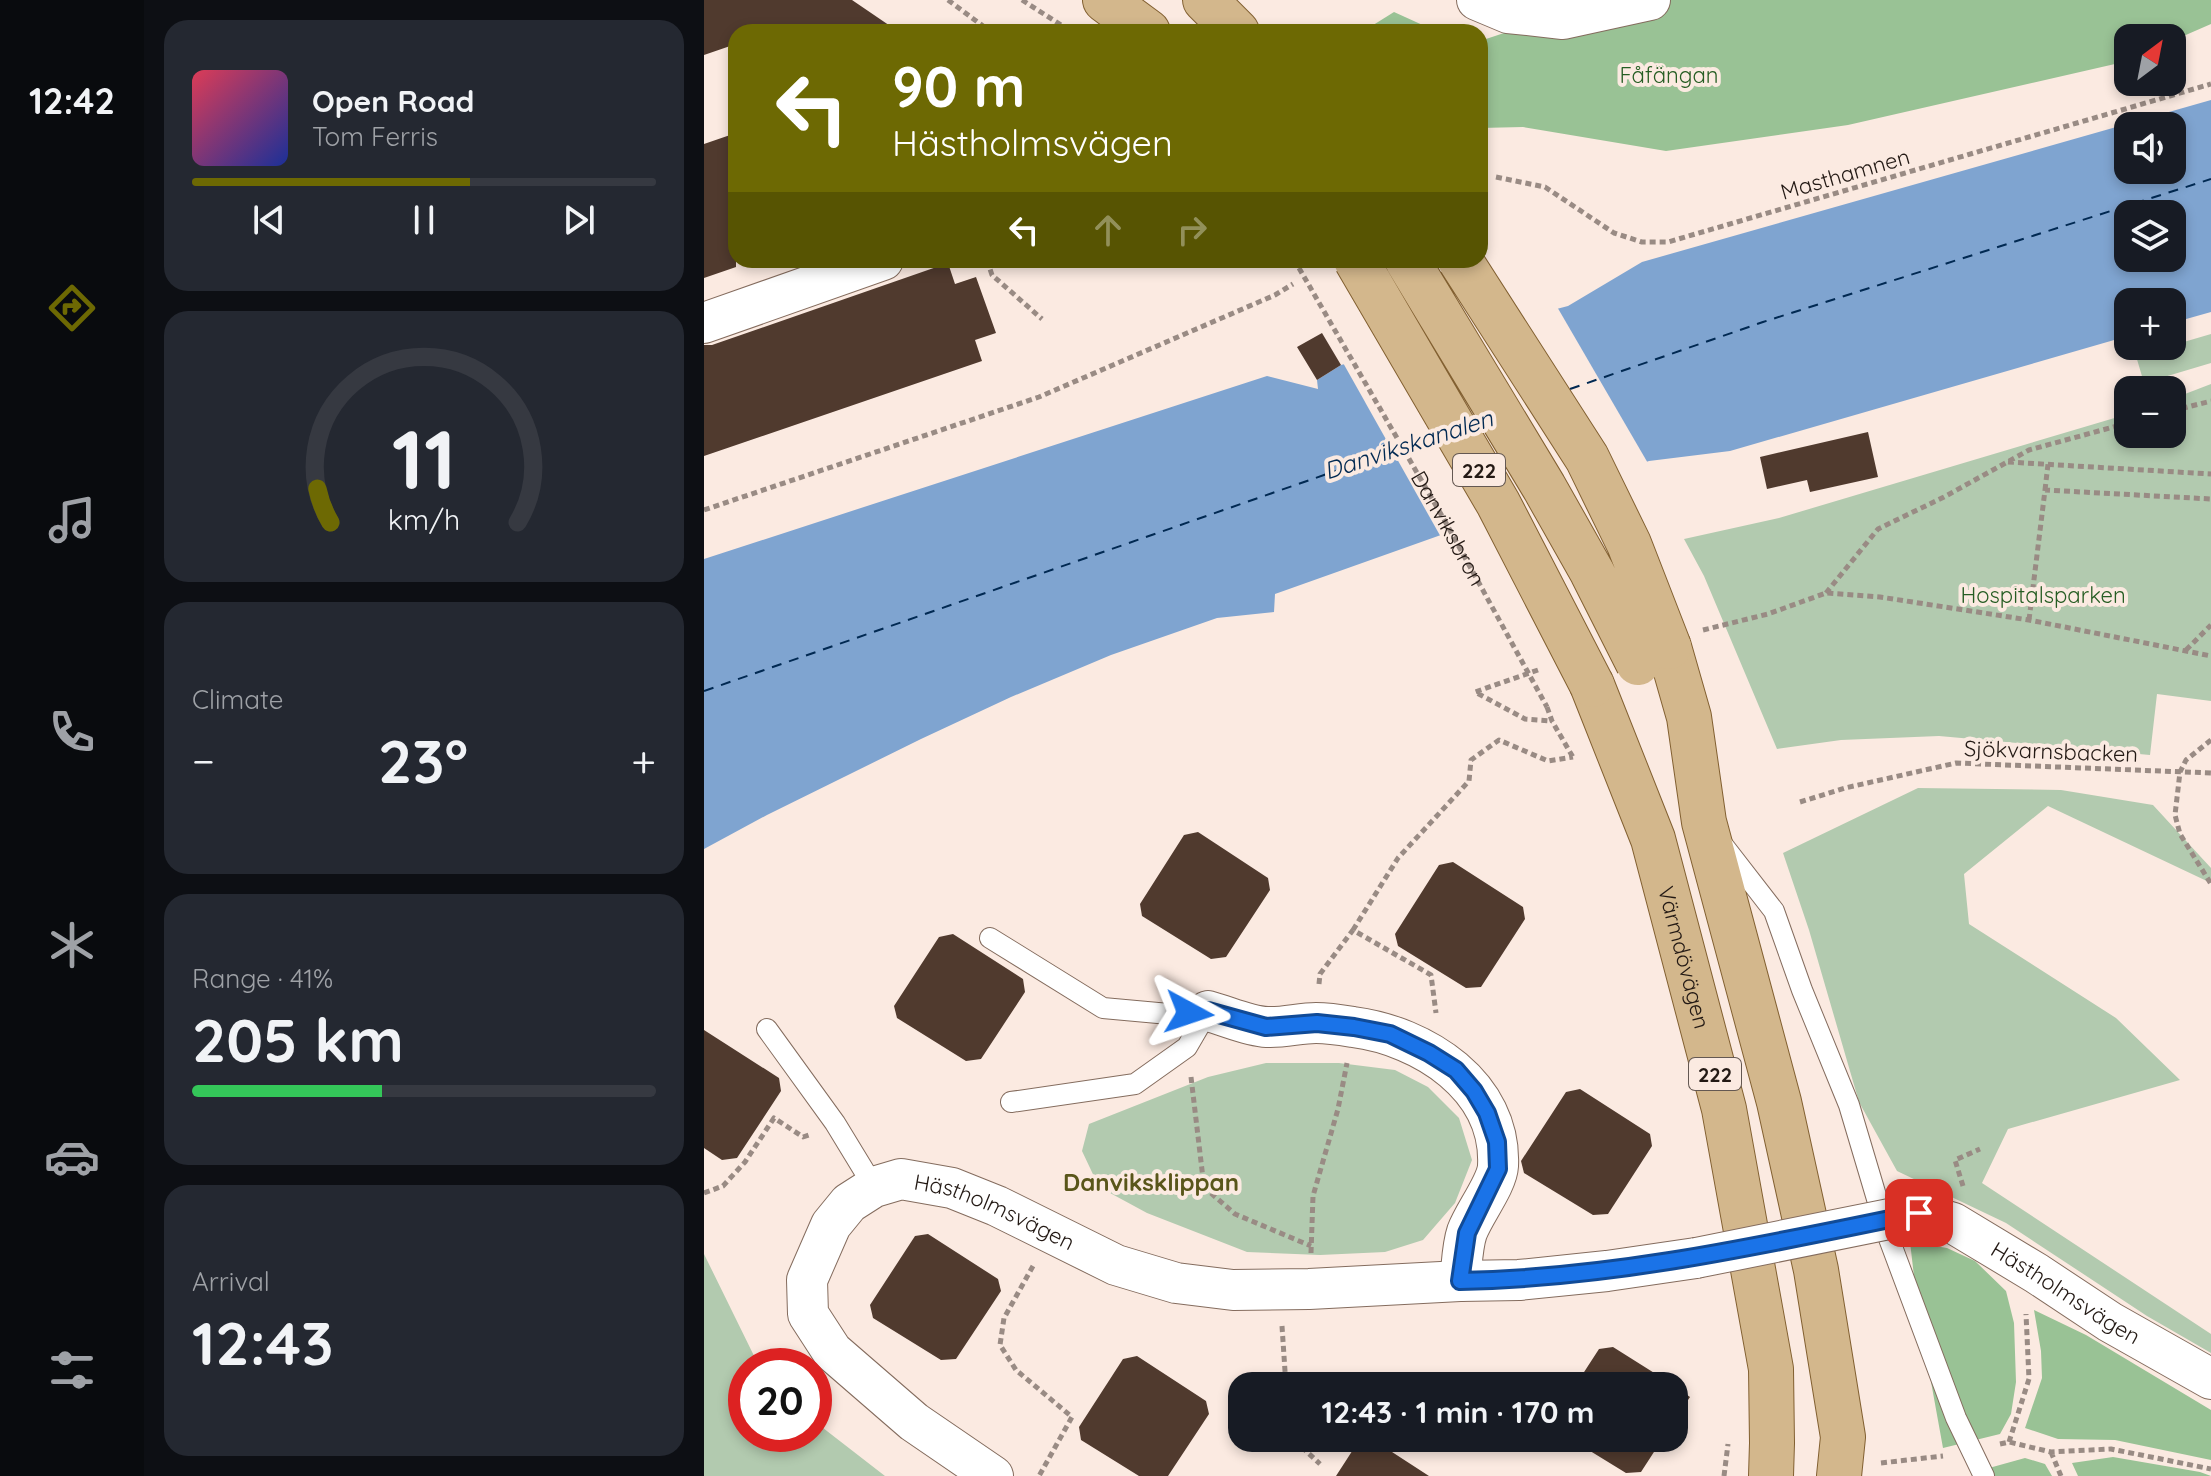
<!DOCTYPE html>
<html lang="en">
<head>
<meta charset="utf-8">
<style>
	body { margin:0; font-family:Quicksand,sans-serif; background:#242831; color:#f1f3f6; height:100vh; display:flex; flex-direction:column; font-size:30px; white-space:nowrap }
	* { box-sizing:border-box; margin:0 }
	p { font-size:26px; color:#9ea1a6 }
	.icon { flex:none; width:44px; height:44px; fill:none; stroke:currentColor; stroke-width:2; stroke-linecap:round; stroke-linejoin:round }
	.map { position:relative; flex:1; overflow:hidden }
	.drawer { display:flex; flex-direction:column; gap:20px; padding:20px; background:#0d0f14; width:560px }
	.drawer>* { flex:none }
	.banner { position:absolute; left:24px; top:24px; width:760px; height:244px; border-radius:24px; box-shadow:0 4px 12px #0003; background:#6d6903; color:#fff; overflow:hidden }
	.needle { width:52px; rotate:32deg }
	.controls { position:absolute; left:1410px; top:24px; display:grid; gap:16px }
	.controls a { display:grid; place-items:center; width:72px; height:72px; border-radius:16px; background:#171b24; box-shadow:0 4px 12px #0003; font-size:40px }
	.speed { position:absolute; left:24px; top:1348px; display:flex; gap:16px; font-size:40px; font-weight:700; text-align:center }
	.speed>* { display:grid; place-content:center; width:104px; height:104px; border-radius:50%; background:#171b24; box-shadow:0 4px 12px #0003; line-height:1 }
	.speed .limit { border:12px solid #d22; background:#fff; color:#111 }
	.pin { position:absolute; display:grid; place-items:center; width:68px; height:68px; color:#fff; margin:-34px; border-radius:16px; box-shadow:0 4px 12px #0006 }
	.me { position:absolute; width:88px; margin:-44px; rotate:95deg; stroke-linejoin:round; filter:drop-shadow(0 0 6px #0008) }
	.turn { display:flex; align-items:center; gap:28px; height:168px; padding:0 32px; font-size:36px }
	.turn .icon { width:104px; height:104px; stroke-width:2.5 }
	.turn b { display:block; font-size:56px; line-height:68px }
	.lanes { display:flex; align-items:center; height:76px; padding:0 32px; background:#0003; justify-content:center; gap:40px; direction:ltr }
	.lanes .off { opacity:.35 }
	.big { font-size:60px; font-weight:700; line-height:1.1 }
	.drawer .tile { flex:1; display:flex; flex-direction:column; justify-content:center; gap:12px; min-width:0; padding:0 28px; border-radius:24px; background:#242831 }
	.drawer .dial { align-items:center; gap:0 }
	.dial svg { height:208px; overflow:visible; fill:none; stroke:#363941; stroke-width:7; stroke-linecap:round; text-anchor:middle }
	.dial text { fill:#f1f3f6; stroke:none }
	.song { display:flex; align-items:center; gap:24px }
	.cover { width:96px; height:96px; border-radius:12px; background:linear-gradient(135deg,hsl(350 70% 55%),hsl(230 70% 35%)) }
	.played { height:8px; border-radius:4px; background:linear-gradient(90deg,#6d6903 60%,#363941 60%) }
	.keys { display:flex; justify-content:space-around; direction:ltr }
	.heat { display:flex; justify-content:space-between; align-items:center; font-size:44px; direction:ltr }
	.charge { height:12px; border-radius:6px; background:linear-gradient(90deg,#34c759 41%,#363941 0) }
	.trip { position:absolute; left:524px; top:1372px; width:460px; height:80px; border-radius:24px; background:#171b24; box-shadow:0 4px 12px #0003; font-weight:700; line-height:80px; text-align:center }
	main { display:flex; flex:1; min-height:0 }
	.dock { display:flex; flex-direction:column; width:144px; justify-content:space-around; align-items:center; background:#090b0e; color:#9ea1a6 }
	.dock .icon { width:56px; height:56px }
	.dock .on { color:#6d6903 }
	.dock b { font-size:36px; color:#f1f3f6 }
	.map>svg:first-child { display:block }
</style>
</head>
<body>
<main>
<nav class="dock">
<b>12:42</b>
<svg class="icon on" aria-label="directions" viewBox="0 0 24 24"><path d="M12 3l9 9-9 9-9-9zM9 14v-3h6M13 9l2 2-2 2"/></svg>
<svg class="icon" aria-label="music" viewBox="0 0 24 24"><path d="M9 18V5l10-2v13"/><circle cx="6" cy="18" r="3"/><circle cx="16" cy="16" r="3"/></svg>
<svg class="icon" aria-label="phone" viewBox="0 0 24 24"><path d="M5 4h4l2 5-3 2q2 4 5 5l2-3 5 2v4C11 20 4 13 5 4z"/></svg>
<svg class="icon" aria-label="climate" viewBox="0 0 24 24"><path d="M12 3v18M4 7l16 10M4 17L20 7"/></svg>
<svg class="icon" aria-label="car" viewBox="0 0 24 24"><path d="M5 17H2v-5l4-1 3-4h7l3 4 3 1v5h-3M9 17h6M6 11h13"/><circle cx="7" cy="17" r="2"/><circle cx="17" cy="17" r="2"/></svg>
<svg class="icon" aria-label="filters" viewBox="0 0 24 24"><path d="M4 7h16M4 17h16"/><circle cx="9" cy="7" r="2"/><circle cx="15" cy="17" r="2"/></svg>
</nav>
<section class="drawer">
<div class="tile">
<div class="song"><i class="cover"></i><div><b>Open Road</b><p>Tom Ferris</p></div></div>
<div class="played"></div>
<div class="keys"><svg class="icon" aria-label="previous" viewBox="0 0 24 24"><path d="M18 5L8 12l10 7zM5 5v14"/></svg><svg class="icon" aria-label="pause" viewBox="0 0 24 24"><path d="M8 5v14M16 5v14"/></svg><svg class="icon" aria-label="next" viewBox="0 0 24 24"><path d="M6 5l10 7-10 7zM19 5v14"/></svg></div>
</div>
<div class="tile dial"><svg viewBox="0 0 100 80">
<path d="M14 69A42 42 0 1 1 86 69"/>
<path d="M14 69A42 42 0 0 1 9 56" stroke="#6d6903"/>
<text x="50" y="56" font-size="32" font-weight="700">11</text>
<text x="50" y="72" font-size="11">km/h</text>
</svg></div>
<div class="tile"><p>Climate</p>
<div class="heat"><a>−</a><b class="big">23°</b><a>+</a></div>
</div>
<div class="tile"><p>Range · 41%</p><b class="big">205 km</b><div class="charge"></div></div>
<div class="tile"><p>Arrival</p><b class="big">12:43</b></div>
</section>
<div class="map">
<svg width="1507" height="1476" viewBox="0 0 1507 1476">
	<rect width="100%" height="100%" fill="#fbeae1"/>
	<path fill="#b2caaf" d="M1507 334V363L1440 383 1432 356Z
		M1507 384V701L1453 694 1446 755 1235 736 1137 740 1073 749 1000 576 980 539 1075 518 1424 414V434H1468V399Z
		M1214 788 1357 790 1449 805 1507 868V883L1344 806 1260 874 1265 924 1412 1018 1476 1080 1304 1129 1278 1183 1507 1334V1353L1443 1316 1302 1223 1193 1171 1155 1102 1105 930 1079 853Z
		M562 1063H635L691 1070 724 1087 755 1118 768 1160 751 1203 719 1240 681 1252 616 1255 543 1252 443 1213 395 1187 378 1151 385 1124 504 1077Z
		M0 1254 55 1366H42V1434H110V1421L181 1476H0Z"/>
	<path fill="#99c295" d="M805 0H1507V24L1468 41V38H1424V61L1144 125 962 151 819 127 776 128V41L800 33Z
		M690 12 734 32H670L666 27Z
		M1206 1242 1243 1248 1271 1261 1302 1291 1310 1323 1312 1382 1307 1414 1296 1434 1239 1448 1214 1310Z
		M1330 1310 1382 1335 1507 1410V1460L1411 1440 1354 1439 1321 1428 1338 1378 1337 1351Z
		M1409 1457 1496 1472 1507 1476H1374L1368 1463Z
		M1321 1458 1341 1464 1348 1476H1281L1285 1468Z"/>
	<path fill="#7fa4d0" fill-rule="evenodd" d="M1507 100V312L1468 323V302H1424V336L1026 451 945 461 571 594 570 612 513 618 407 655 307 697 217 739 63 815 0 849V559L563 376 614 389 613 380 637 365 864 306 938 262ZM1424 126H1468V170H1424ZM1424 214H1468V258H1424Z"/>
	<path fill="#fbeae1" d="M852 305 945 465 738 539 638 361Z"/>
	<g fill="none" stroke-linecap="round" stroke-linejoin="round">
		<path stroke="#012952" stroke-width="2" stroke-dasharray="10 8" stroke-linecap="butt" d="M866 389 1059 322 1507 179
			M0 691 732 436"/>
	</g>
	<path fill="#503a2e" d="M0 0H148L195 32H32V44L0 55Z
		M32 133V267L0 278V144Z
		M244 263 251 284 272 277 292 333 271 340 278 361 0 456V345H8Z
		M618 333 637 365 613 380 593 347Z
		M1164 432 1174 477 1106 492 1103 480 1063 489 1056 457Z
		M494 832 564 878 566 890 522 957 507 959 438 916 436 904 480 835Z
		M749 862 819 907 821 919 777 987 762 988 694 946 691 934 735 865Z
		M249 934 319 979 321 992 277 1059 262 1061 193 1018 190 1006 235 937Z
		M0 1030 75 1078 77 1091 33 1158 18 1160 0 1148Z
		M876 1089 946 1134 948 1146 904 1214 889 1215 820 1173 817 1161 862 1092Z
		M224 1234 294 1279 297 1291 252 1359 237 1360 169 1318 166 1305 211 1236Z
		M909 1347 963 1381 970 1386H871L895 1349Z
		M433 1356 502 1401 505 1414 464 1476H435L377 1440 375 1427 419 1359Z
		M970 1386 986 1397 970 1421Z
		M865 1438H959L937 1472 922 1473Z
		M668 1439 725 1476H632L654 1442Z"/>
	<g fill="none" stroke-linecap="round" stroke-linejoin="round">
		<defs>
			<path id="service" d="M1018 844 1070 911 1098 990 1145 1105 1184 1236 1252 1418 1280 1476
				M286 938 399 1008 465 1014 504 1011
				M63 1029 131 1123 170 1187
				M307 1102 431 1084 483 1047 504 1011"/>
			<g id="minor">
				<path d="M773 0 804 13 859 19 946 0"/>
				<path d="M0 323 179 260"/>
				<path d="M504 1011C523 1016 544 1026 563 1027 579 1028 596 1023 612 1023 624 1023 637 1025 649 1027 719 1036 798 1086 794 1166 793 1184 770 1213 763 1232 758 1247 758 1265 756 1281"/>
				<path id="s1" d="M1215 1213 1249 1223 1332 1273 1406 1322 1507 1379"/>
				<path id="s2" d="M289 1476 210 1422 128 1351 104 1314 103 1280 127 1225 145 1203 170 1187 197 1179 248 1188 293 1206 412 1265 472 1283 529 1290 605 1289 756 1281 815 1280 903 1271 992 1258"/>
			</g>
			<g id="primary">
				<path d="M401 0 444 32"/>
				<path d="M501 0 533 32"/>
				<path d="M965 647 985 717 1000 822 1075 1102 1112 1270 1139 1437 1135 1476"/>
				<path id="s3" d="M888 685 949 839 1020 1109 1067 1369 1068 1443 1067 1476"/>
			</g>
		</defs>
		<use href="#service" stroke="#846c5e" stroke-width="22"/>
		<use href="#minor" stroke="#846c5e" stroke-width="42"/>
		<use href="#primary" stroke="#826031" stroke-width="46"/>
		<path stroke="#998b84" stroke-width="5" stroke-dasharray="6 4" stroke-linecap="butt" d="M244 0 287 32
			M318 0 368 32
			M792 177 841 187 910 233 938 242H964L1507 84
			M283 260 288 275 338 319
			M589 260 595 268
			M1468 411 1507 401
			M1304 462 1507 474
			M1341 490 1344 464
			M0 510 335 397 571 295 589 284
			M1122 593 1174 529 1240 497 1325 450 1424 423
			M1325 620 1341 490 1507 499
			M999 630 1064 614 1122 593 1176 597 1325 620 1507 656
			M1482 650 1507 625
			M834 670 771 692 821 719 848 721
			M843 707 848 721 870 759
			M1507 740 1482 760 1476 772 1471 815 1476 834 1507 884
			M1096 802 1141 788 1252 763 1507 773
			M649 930 694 858 765 781 767 760 795 740 844 761 869 757
			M615 984 616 974 649 930 727 975 732 1013
			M487 1077 500 1187 531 1214 607 1246
			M1259 1186 1251 1160 1276 1149
			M0 1193 19 1186 41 1162 70 1118 99 1137 105 1135
			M607 1253 609 1196 634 1109 643 1063
			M329 1266 300 1318 296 1345 312 1370 368 1417 335 1476
			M578 1326 582 1386
			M593 1438 601 1450 616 1464
			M1305 1442 1325 1379 1322 1314
			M1296 1444 1305 1442 1347 1452 1407 1449 1507 1469
			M1347 1452 1357 1476
			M1177 1463 1239 1456
			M1020 1476 1024 1444"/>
		<use href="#service" stroke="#fff" stroke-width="20"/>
		<use href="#minor" stroke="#fff" stroke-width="40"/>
		<use href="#primary" stroke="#d3b78c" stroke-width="44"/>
		<defs>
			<path id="minor-bridge" d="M992 1258 1215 1213"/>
			<path id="primary-bridge" d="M652 260 794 503 888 685
				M703 260 840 487 888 572 934 663
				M756 260 883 458 925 544 965 647"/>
		</defs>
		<use href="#minor-bridge" stroke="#846c5e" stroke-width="42" stroke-linecap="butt"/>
		<use href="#primary-bridge" stroke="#826031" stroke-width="46" stroke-linecap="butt"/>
		<path stroke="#998b84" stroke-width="5" stroke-dasharray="6 4" stroke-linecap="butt" id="s4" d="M595 268 742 523 843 707"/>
		<use href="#minor-bridge" stroke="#fff" stroke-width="40"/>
		<use href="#primary-bridge" stroke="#d3b78c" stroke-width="44"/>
	</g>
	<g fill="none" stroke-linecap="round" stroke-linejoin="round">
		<defs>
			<path id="route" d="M485 1013 504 1011 562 1027 613 1023 650 1027 686 1034 725 1053 752 1070 770 1091 783 1113 793 1142 794 1169 763 1233 756 1281C912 1278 1063 1244 1215 1213"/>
		</defs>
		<use href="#route" stroke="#114b97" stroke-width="20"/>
		<use href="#route" stroke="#1a73e8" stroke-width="14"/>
	</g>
	<g text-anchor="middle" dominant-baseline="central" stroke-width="8" stroke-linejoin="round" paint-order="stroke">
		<g fill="#fbeae1" stroke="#645852" stroke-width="2">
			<rect x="749" y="454" width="52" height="32" rx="6"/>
			<rect x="985" y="1058" width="52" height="32" rx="6"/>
		</g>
		<g font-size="20" font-weight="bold" fill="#231914">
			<text x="775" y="470">222</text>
			<text x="1011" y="1074">222</text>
		</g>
		<g font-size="22" fill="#265d23" stroke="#fbeae1">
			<text x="965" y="75">Fåfängan</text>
			<text x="1339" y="595">Hospitalsparken</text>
		</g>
		<g font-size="22" fill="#231914" stroke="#fbeae1">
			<text transform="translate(1141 174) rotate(-16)">Masthamnen</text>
			<text stroke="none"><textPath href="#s4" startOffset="300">Danviksbron</textPath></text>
			<text transform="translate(1347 751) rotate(2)">Sjökvarnsbacken</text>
			<text stroke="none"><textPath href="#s3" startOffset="288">Värmdövägen</textPath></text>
			<text stroke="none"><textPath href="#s2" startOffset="528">Hästholmsvägen</textPath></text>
			<text stroke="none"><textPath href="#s1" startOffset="168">Hästholmsvägen</textPath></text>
		</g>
		<g font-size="24" font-style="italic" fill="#012952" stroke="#fbeae1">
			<text transform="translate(704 444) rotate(-18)">Danvikskanalen</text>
		</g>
		<g font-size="24" font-weight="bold" fill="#59561a" stroke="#fbeae1">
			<text x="447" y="1182">Danviksklippan</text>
		</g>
	</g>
</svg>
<div class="controls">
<a><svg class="needle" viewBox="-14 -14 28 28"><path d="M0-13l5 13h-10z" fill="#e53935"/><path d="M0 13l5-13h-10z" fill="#9ea1a6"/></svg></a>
<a><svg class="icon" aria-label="sound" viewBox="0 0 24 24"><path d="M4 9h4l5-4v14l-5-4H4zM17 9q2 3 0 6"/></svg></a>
<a><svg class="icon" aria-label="layers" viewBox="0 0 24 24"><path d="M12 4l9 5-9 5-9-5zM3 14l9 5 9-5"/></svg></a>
<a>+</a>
<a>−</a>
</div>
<div class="speed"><div class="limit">20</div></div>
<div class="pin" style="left:1215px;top:1213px;background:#d93025"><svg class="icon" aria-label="arrive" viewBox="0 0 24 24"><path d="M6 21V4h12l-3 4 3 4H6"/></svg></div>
<svg class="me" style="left:485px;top:1013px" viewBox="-20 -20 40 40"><path d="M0-17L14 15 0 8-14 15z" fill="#1a73e8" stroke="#fff" stroke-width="4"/></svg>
<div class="trip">12:43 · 1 min · 170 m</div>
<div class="banner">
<div class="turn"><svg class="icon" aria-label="left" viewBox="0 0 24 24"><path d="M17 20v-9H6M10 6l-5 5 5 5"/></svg><div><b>90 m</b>Hästholmsvägen</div></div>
<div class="lanes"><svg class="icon" aria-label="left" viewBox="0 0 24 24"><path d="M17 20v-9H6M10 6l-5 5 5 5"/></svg><svg class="icon off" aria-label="ahead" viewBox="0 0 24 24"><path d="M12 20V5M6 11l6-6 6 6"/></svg><svg class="icon off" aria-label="right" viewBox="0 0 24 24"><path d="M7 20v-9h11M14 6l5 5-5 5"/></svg></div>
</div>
</div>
</main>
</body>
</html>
